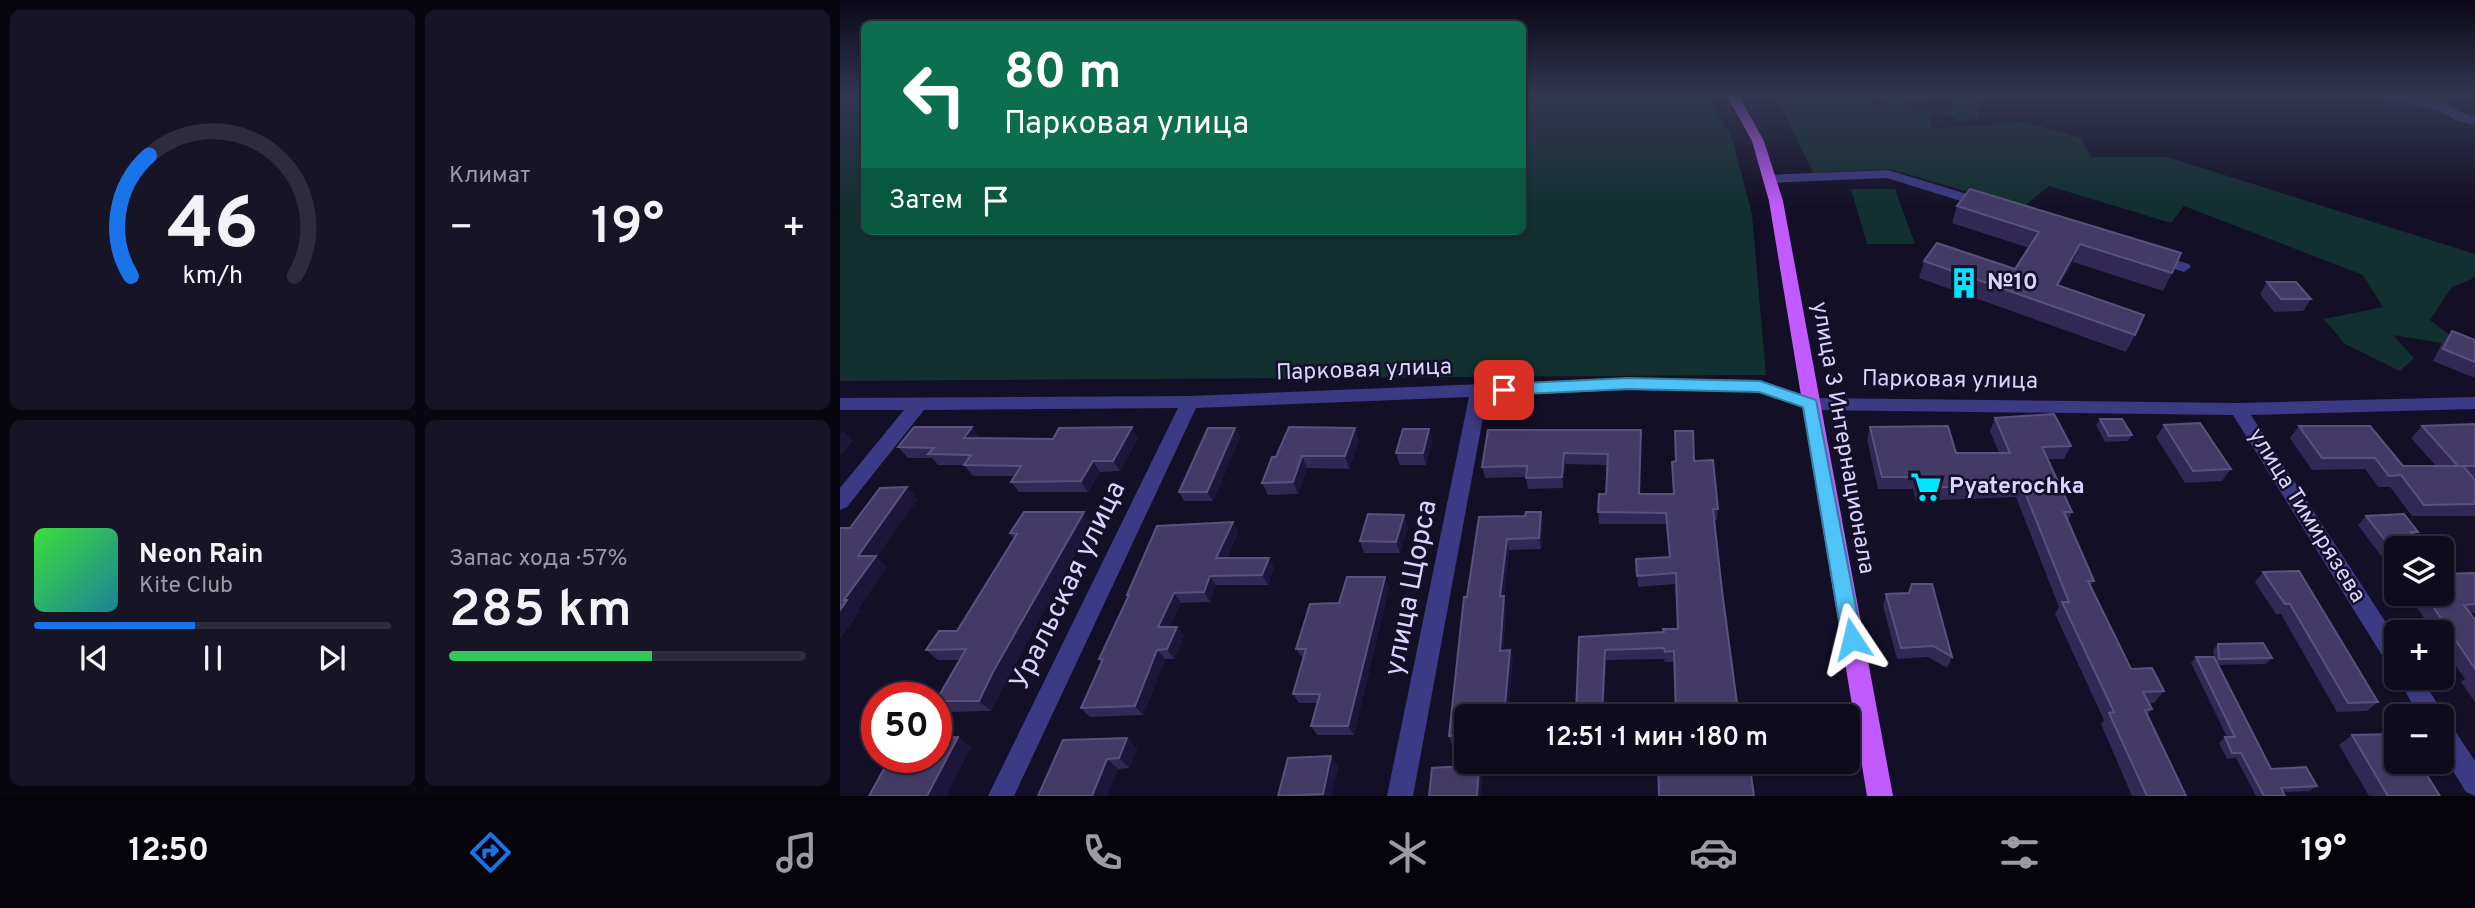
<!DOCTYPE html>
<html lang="ru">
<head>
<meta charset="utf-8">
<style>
	body { margin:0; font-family:Overpass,sans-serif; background:#171425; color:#f1f3f6; height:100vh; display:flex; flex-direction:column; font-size:26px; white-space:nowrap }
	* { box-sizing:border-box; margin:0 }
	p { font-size:23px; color:#9b9ba3 }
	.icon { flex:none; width:38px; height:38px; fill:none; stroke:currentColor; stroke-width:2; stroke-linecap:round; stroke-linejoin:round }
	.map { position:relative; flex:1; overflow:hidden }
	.panel { display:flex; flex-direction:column; gap:10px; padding:10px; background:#08060f; width:840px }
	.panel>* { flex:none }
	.banner { position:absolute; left:21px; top:21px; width:665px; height:214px; border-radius:10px; box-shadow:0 2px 5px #0004,0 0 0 2px #2e2b3b; background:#0b6e4f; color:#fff; overflow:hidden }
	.tools { position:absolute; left:1544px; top:536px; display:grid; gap:14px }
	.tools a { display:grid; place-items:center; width:70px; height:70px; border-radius:10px; background:#0e0b1c; box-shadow:0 2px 5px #0004,0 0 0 2px #2e2b3b; font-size:35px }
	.speed { position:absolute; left:21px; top:682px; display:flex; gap:14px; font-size:35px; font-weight:700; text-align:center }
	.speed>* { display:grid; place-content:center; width:91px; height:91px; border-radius:50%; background:#0e0b1c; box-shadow:0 2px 5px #0004,0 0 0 2px #2e2b3b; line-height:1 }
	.speed .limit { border:10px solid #d22; background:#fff; color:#111 }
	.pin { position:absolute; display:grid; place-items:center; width:60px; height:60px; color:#fff; margin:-30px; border-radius:14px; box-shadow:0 4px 10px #0006 }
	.me { position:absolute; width:77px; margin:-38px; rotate:350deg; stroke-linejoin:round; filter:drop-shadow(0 0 5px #0008) }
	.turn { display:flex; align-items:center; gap:24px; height:147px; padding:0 28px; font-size:32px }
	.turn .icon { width:91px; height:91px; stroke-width:2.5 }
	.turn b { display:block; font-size:49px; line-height:60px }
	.then { display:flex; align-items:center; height:66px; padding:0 28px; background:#0003; gap:14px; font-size:26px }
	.big { font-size:52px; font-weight:600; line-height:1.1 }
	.panel .tile { flex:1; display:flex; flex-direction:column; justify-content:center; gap:10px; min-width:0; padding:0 24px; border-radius:10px; background:#171425 }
	.panel .dial { align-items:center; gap:0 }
	.dial svg { height:182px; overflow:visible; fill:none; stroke:#2e2b3b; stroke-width:7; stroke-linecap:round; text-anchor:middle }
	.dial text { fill:#f1f3f6; stroke:none }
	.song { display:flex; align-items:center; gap:21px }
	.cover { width:84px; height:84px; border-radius:10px; background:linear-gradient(135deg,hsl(120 70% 55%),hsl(190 70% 35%)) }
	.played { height:7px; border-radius:4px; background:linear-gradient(90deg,#1a73e8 45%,#2e2b3b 45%) }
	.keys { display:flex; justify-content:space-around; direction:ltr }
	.heat { display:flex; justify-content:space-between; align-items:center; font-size:38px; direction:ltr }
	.charge { height:10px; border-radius:5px; background:linear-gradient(90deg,#34c759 57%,#2e2b3b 0) }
	.panel .tiles { flex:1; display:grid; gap:10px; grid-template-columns:repeat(2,1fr) }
	.trip { position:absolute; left:614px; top:704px; width:406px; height:70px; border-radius:10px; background:#0e0b1c; box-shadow:0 2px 5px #0004,0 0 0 2px #2e2b3b; font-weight:600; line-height:70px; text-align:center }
	.dock { display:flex; height:112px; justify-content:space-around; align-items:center; background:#06040b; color:#9b9ba3 }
	.dock .icon { width:49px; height:49px }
	.dock .selected { color:#1a73e8 }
	.dock b { font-size:32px; color:#f1f3f6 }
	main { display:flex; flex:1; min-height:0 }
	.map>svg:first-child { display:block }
</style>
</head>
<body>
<main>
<section class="panel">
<div class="tiles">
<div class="tile dial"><svg viewBox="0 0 100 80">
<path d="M14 69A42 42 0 1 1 86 69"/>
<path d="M14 69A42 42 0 0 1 22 16" stroke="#1a73e8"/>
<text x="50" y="56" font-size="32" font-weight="700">46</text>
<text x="50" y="72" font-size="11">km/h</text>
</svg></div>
<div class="tile"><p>Климат</p>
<div class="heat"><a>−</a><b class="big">19°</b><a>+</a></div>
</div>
<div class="tile">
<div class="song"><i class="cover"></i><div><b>Neon Rain</b><p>Kite Club</p></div></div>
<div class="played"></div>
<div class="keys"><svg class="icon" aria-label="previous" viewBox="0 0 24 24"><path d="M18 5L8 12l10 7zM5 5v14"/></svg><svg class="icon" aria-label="pause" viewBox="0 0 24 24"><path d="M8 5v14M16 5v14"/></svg><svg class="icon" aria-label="next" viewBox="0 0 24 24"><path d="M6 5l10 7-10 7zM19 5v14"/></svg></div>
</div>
<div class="tile"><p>Запас хода · 57%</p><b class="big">285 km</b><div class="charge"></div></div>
</div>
</section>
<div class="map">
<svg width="1635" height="796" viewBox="0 0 1635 796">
	<rect width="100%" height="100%" fill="#130f26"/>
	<path fill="#12302f" d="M0 96H24V231H682L683 96H866L892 138 912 214 926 375 0 381Z
		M936 96H1018L1036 110 1060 96H1081L1083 101 1065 102 1066 109 1111 110 1118 97 1139 104 1138 118 1121 122 1104 113 1089 115 1092 129 1186 122 1241 138 1251 157H1327L1635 254V275L1632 279 1612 287 1590 320 1617 341 1614 345 1553 335 1574 358 1560 371 1505 344 1484 319 1543 307 1523 275 1344 206 1331 223 1209 186 1182 208 1050 169 973 173Z
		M1011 189H1055L1075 244H1027Z"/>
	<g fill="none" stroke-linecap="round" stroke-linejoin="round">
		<path fill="#3d3a85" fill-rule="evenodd" d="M1544 96C1566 96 1594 98 1614 108 1622 112 1626 115 1635 117V125L1615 120 1605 113Z
			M1048 170 1150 201 1152 204 1145 208 1140 207 1047 178 929 183 922 179 929 175Z
			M1315 254 1349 264 1351 267 1344 272 1310 261 1308 258 1310 255Z
			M788 378 920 380 971 398 1398 403 1635 397V409L1411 415 1556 638V668L1548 665 1393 415 970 410 919 392 788 390 647 396 573 796H547L629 397 356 408 174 796H148L338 408 84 410 7 507 0 510V488L64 410H0V398L350 396Z
			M1557 677H1581L1600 708 1603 719 1609 722 1635 761V796L1626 792 1601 752V716H1579Z"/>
		<path fill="#c25bff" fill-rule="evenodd" d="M887 96H899L924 141 943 201 1053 796H1027L929 201 912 141Z"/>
	</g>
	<path fill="#312854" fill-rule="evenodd" d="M1117 206 1332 273 1323 291 1233 262 1219 286 1295 335 1286 352 1079 278 1084 261 1175 269 1189 248 1112 223Z
		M1427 282 1471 299 1463 311 1434 312 1420 294Z
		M1612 331 1635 340V378L1593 361 1602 343Z
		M1155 418 1231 446 1224 459H1208L1232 512 1228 521 1254 581 1250 586 1291 669 1324 691 1314 703H1309L1312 709 1307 715 1346 796H1292L1261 724 1264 720 1215 614 1219 607 1176 497 1076 501 1073 489H1038L1027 439 1030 427 1116 453H1159L1150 431Z
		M1260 419 1292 435 1288 441 1265 442 1256 425Z
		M1635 424V477H1633L1635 480V516H1572L1550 487H1538L1525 469 1472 470 1450 438 1459 426 1563 466H1596L1571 438 1582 426Z
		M1324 425 1391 469 1382 481 1345 483 1316 437Z
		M395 428 400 437 373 501H344L339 492Z
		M515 428 519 440 509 469 467 468 458 494 428 495 422 483 436 457Z
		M589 429 592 442 586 465H560L556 453Z
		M801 430 799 494H833L832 462 835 461V431L854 461 878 509 877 520H874L898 711 901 716H701L736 714 739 637 823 632 837 629 835 584 798 587 796 559 829 557 826 524H759L758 512 766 494 768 465 725 464 723 488 688 489 686 477 645 478 642 467ZM824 659 825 662H834L835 713 763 715 766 660Z
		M141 438 213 439 298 438 280 471 260 472 248 492H179L171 482 174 476H133L124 465H98L92 458H68L58 447Z
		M701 512 703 523 701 549 669 550 664 596 666 607 663 650 673 661 626 716V745L612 746 609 736 639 517 685 516Z
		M1526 516 1578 532 1574 536 1556 548V576L1518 525Z
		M393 522 398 532 387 558 434 568 428 585H376L370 602 341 603 329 627H337L344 636 334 659H325L303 715 250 717 241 708 261 662 259 659 288 597 287 595Z
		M252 523 165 683 151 711 109 712 96 702 120 660H98L86 650 117 631 174 539 170 533Z
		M568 527 560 553H524L520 541Z
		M1423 572 1538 702 1527 711 1497 712 1441 614H1436L1415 582Z
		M1603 574H1635V613H1630L1635 620V702L1621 682 1625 679 1601 644V632H1593L1568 593H1601Z
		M549 587 514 735H477L471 726 477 703H459L453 694 463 659 456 649 499 603Z
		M1069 593 1112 657 1107 668 1088 657 1057 659 1043 606 1046 594Z
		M1378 644 1432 658 1426 664 1377 665 1431 769 1477 786 1470 791 1443 792 1445 796H1416L1396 758 1387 759 1379 743 1385 737H1387L1351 663 1356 657H1374L1373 650Z
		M1512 735 1600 796H1529L1499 745Z
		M287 738 297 749 289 768 278 769 198 796Z
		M498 767 491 796H438Z"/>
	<path fill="#1d163a" d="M1240 244 1233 262 1210 303 1217 285Z
		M132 427 141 438H124Z
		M292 427 298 438 280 471 273 461Z
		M395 428 400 437 373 501 367 492Z
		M515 428 519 440 509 469 505 456Z
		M589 429 592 442 586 465 583 453Z
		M3 430 13 441 0 456V434Z
		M724 453 725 464 723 488 722 477Z
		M462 456 467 468 458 494 453 482Z
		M253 461 260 472 248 492 241 481Z
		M67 487 78 499 37 557 48 567 18 609 20 611 0 639V610L4 600 18 556Z
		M244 512 252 523 165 683 151 711 139 701 153 672Z
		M701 512 703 523 701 549 699 538Z
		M564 515 568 527 560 553 556 542Z
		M393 522 398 532 382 568 376 558Z
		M667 539 669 550 664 596 666 607 662 661 660 651V596Z
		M429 558 434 568 428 585 422 575Z
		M370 576 376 585 370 602 364 592Z
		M545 577 549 587 514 735 508 726Z
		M334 593 341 603 325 637 318 627Z
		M337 627 344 636 334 659 327 649Z
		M317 650 325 659 303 715 295 706Z
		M670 650 673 661 668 716H664Z
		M765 650 766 660 763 716H762Z
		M96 731 109 741H96Z
		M118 737 131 747 107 796H87Z
		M287 738 297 749 289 768 279 758Z
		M491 756 498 767 491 796H484L483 794Z
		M267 759 278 769 267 796H252Z
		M639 765 643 775 641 796H637Z"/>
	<path fill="#433a66" stroke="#5a527e" stroke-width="2" fill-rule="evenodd" d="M1130 189 1341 253 1332 273 1240 244 1217 285 1304 315 1295 335 1084 261 1097 243 1175 269 1199 232 1117 206Z
		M1427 282H1456L1471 299H1441Z
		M1612 331 1635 340V362L1603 349Z
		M1214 414 1231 446 1202 447 1232 512H1224L1254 581H1248L1291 669 1312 668 1324 691 1303 692 1312 709 1305 710 1346 796H1307L1269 713 1274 712 1222 602H1229L1182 485 1080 488 1077 477H1042L1030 427 1108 426 1116 453H1170L1155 418Z
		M1260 419H1282L1292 435 1269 436Z
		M1360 423 1391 469 1353 471 1324 425Z
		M1635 424V466H1618L1582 426Z
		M1459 426H1530L1563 466H1623L1635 480V504L1584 505 1561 475 1549 476 1535 458H1482Z
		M74 427H132L124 438 213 439 219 428 292 427 273 461H253L241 481 171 482 181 466 124 465 131 455 88 454 94 448 58 447Z
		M449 427 515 428 505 456H462L453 482 422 483 432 457H436Z
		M368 428H395L367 492H339Z
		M563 429H589L583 453H556Z
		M648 430H801L799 494H834L832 462 836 461 835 431H853L854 461 873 460 878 509H873L882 591 898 711H900L901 716H701L736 714 739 637 824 632 823 629H838L836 573 797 576 796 559 830 557 826 513 758 512 759 494H766L768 454 724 453 722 477 686 478 687 466 642 467ZM824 648 825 652 834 651 836 713 762 715 765 650Z
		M67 487 18 556H36L4 600H7L0 610V528H10L40 488Z
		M184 512H244L153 672 139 701H96L126 649 86 650 99 631H117L177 534 170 533Z
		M686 512H701L699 538 667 539 660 596H664L660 651 670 650 664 716H626V735L609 736 624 597H627L639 517 685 516Z
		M528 514 564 515 556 542 520 541Z
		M1564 514 1578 532H1571L1583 548H1556V554L1526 516Z
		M393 522 376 558H429L422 575 370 576 364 592 334 593 318 627H337L327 649 317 650 295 706 241 708 263 659H259L289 595H287L317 526Z
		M1459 571 1538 702 1508 703 1450 604H1445L1423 572Z
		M1601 571 1603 574 1634 573 1635 574V604L1624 605 1635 620V669L1584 593H1601Z
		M507 577H545L508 726H471L480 694H453L466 649H456L470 604 499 603Z
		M1072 584H1092L1112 657 1093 646 1061 648 1046 594 1069 593Z
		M1423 643 1432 658 1379 659 1378 644Z
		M1356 657H1374L1431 769 1466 767 1477 786 1441 788 1445 796H1424L1401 753H1392L1385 737H1395Z
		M1556 734V761H1578L1600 796H1548L1512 735Z
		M118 737 87 796H29L50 758H96V738Z
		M287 738 279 758 267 759 252 796H198L223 740Z
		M491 756 483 794 438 796 448 758Z
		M818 761H909L914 796H819Z
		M639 765 637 796H589L592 768Z"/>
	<linearGradient id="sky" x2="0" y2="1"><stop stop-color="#0a0815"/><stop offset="0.46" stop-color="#333752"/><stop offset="1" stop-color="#333752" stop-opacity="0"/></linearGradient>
	<rect width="1635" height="208" fill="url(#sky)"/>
	<path fill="#4fc3f7" stroke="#337fa1" stroke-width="2" d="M788 378 920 381 976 400 1022 639 1019 646 1012 648 1005 646 1002 639 963 407 919 392 788 389 664 395 656 390 664 384Z"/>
	<defs>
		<symbol id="building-bare" viewBox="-9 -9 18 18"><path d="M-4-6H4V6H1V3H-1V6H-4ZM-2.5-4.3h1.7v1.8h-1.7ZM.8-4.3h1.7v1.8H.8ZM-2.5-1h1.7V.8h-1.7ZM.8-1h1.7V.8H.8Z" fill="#00e5ff" stroke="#130f26" stroke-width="2.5" paint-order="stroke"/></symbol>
		<symbol id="supermarket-bare" viewBox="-9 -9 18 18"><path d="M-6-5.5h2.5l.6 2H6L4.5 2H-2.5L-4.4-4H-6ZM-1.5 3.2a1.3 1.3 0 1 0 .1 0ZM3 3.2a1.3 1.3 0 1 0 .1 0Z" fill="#00e5ff" stroke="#130f26" stroke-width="2.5" paint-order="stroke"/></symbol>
	</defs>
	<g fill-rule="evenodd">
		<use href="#building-bare" x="1102" y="261" width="44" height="44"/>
		<use href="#supermarket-bare" x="1064" y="465" width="44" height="44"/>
	</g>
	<g text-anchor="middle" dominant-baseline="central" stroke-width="5" stroke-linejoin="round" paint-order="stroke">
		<g font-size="23" font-weight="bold" fill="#d9d4ff" stroke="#130f26" text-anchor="start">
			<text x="1147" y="283">№10</text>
			<text x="1109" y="487">Pyaterochka</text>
		</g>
		<g font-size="23" fill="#d9d4ff" stroke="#130f26">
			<text transform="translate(524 371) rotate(-2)">Парковая улица</text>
			<text transform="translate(1110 381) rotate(1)">Парковая улица</text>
			<text transform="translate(1002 438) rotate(80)">улица 3 Интернационала</text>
			<text transform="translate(1466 516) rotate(58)">улица Тимирязева</text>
		</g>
		<g font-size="28" fill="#d9d4ff" stroke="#130f26">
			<text transform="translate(229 586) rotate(-64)">Уральская улица</text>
			<text transform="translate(572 588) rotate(-79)">улица Щорса</text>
		</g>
	</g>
</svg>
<div class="tools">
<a><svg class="icon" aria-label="layers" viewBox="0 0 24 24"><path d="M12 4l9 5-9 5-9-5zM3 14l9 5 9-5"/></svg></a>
<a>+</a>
<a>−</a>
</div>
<div class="speed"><div class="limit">50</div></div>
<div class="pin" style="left:664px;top:390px;background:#d93025"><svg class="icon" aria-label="arrive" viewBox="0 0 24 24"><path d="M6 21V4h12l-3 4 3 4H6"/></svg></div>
<svg class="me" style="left:1012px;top:639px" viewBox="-20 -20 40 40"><path d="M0-17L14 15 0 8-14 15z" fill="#4fc3f7" stroke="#fff" stroke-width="4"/></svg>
<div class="trip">12:51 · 1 мин · 180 m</div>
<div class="banner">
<div class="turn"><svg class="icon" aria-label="left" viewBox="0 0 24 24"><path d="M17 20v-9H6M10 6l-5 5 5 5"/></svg><div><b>80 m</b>Парковая улица</div></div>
<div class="then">Затем<svg class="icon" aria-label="arrive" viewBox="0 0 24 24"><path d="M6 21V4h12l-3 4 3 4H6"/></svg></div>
</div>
</div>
</main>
<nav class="dock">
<b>12:50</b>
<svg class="icon selected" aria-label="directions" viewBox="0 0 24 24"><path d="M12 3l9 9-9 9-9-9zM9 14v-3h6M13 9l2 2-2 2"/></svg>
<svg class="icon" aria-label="music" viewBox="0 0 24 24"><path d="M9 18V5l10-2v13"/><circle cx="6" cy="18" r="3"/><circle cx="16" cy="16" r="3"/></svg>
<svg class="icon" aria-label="phone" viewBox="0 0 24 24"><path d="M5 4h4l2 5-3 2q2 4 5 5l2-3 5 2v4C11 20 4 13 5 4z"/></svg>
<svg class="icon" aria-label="climate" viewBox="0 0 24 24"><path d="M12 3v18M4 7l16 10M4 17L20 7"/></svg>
<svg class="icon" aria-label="car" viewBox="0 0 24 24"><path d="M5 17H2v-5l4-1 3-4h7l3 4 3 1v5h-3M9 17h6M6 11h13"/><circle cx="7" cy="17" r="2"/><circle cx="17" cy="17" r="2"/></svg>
<svg class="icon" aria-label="filters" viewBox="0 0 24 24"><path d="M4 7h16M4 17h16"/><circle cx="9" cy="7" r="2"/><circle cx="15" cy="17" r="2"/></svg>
<b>19°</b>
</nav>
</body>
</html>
